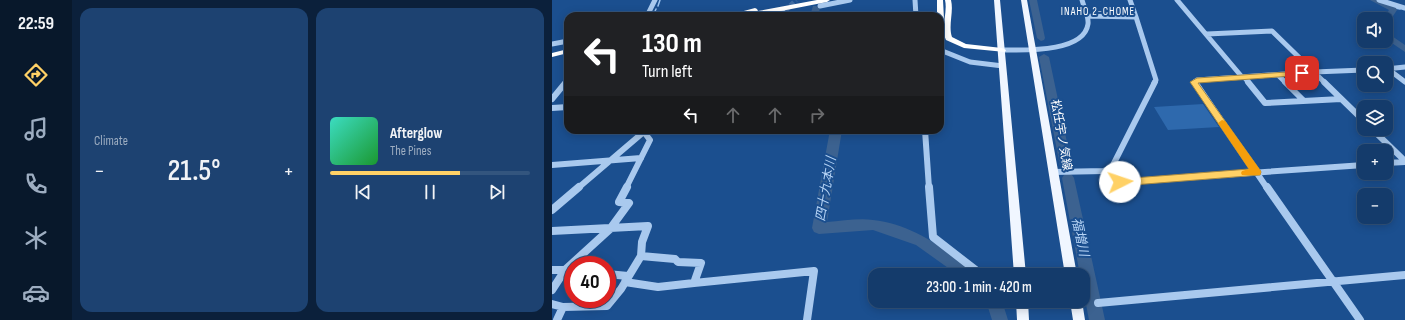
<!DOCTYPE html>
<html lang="en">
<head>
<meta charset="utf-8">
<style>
	body { margin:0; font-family:"Sofia Sans Condensed","Noto Sans JP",sans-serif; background:#1d4271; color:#f1f3f6; height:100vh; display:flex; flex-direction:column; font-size:15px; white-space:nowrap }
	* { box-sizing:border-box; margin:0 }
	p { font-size:13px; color:#9dadc1 }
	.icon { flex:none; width:22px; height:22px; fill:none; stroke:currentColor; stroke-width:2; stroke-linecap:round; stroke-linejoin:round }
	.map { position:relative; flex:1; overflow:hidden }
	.drawer { display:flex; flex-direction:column; gap:8px; padding:8px; background:#0b203b; width:480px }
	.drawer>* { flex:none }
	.top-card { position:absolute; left:12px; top:12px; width:380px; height:122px; border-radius:12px; box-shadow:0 2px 10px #0003,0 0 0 1px #33557e; background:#202124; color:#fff; overflow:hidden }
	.controls { position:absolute; left:805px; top:12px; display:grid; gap:8px }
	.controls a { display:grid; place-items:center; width:36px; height:36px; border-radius:8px; background:#143b6b; box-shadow:0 2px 10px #0003,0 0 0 1px #33557e; font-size:20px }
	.speed { position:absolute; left:12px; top:256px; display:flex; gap:8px; font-size:20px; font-weight:700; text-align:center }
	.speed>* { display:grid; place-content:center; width:52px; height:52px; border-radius:50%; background:#143b6b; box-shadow:0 2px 10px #0003,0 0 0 1px #33557e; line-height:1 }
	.speed .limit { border:6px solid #d22; background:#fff; color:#111 }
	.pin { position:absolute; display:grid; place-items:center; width:34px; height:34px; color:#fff; margin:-17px; border-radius:8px; box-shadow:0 2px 6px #0006 }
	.me { position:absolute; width:44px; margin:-22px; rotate:86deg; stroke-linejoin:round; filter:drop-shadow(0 0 3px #0008) }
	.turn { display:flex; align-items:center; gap:14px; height:84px; padding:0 12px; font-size:18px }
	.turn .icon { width:52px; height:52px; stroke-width:2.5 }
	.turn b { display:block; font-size:28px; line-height:34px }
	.lanes { display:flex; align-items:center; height:38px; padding:0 12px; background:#0003; justify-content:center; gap:20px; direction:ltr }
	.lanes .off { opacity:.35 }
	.big { font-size:30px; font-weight:600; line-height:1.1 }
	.drawer .tile { flex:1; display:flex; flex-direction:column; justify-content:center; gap:6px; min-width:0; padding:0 14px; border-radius:12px; background:#1d4271 }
	.song { display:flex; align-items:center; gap:12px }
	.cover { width:48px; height:48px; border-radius:6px; background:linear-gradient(135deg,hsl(170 70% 55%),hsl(130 70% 35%)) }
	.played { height:4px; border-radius:2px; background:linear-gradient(90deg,#ffd166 65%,#33557e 65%) }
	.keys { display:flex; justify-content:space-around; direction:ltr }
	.heat { display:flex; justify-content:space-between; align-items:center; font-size:22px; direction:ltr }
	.drawer .tiles { flex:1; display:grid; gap:8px; grid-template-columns:repeat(2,1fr) }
	.trip { position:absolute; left:316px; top:268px; width:222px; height:40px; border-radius:12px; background:#143b6b; box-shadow:0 2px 10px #0003,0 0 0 1px #33557e; font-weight:600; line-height:40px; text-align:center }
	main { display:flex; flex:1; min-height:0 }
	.tabs { display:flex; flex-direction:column; width:72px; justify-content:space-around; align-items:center; background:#08182b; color:#9dadc1 }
	.tabs .icon { width:28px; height:28px }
	.tabs .active { color:#ffd166 }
	.tabs b { font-size:18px; color:#f1f3f6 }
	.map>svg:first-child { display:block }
</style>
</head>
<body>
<main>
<nav class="tabs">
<b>22:59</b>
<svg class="icon active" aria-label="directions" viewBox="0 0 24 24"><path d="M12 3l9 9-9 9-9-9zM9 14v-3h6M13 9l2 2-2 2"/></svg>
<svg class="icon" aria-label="music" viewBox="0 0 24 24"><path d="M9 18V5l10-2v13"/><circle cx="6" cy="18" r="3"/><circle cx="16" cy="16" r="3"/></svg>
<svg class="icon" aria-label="phone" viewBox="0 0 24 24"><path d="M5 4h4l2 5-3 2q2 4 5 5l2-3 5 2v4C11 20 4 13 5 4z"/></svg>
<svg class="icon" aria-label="climate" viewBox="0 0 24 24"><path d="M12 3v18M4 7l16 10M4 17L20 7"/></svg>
<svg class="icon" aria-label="car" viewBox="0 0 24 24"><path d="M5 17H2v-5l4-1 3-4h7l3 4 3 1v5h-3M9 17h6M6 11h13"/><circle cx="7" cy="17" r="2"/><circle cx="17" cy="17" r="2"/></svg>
</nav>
<section class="drawer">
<div class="tiles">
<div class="tile"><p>Climate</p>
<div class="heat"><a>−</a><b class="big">21.5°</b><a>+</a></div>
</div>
<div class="tile">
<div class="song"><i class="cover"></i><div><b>Afterglow</b><p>The Pines</p></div></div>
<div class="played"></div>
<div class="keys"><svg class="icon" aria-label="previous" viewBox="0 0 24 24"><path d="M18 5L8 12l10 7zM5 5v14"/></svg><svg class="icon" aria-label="pause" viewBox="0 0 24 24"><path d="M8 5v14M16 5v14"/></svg><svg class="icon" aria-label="next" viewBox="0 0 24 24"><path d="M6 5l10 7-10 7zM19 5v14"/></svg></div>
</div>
</div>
</section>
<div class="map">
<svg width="853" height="320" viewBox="0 0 853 320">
	<rect width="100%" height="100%" fill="#1b4f8f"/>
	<path fill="#2e69ad" d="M651 104 667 127 616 130 602 107Z"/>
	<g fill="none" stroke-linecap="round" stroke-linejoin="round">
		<path stroke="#9cc4f0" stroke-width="1.5" d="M106 6 108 0
			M843 8 848 9
			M101 16 104 9"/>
		<path fill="#3c6290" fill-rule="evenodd" d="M477 0H485L493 38 492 40 489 41 485 38Z
			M818 0H828L844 8 845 10 837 22 834 23V19H830L837 10Z
			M261 6H264L268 8 266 16H258Z
			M834 32 853 45V52L834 39Z
			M492 54 497 57 520 166 518 169 514 170 510 169 508 166 487 57Z
			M278 130H290L275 222C290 221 307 218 321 220 360 224 392 249 423 270L425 275H406L364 245 321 230 267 234 262 232 260 228Z
			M516 173 520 175 522 178 553 320H537L531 289V275H528L510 178 512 175Z
			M434 301H450L456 320H440Z"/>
		<path stroke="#3d69a0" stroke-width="5" stroke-dasharray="5 2.5" stroke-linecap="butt" d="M233 11 244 0"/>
		<path stroke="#a9c9ee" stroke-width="5" d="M363 0 364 16
			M625 0 690 77
			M827 0 853 8
			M268 6 298 0
			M95 16 103 0
			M227 16 231 12
			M535 16 584 17 578 0
			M584 17 604 80 602 83
			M655 34 720 31 762 72
			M388 39H390
			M0 44 16 41
			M388 50 418 62 451 66
			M450 50C471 50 532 53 536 24 537 16 532 8 530 0
			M834 69 853 67
			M836 69 853 82
			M726 75 734 83
			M692 77 697 83
			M13 83 16 80
			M642 83 645 80 762 72
			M773 83 762 72 812 70"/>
		<path stroke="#a9c9ee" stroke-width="6" d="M643 82 715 188
			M696 82 713 103 789 99
			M733 82 751 100
			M772 82 812 121
			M0 99 14 82
			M0 108 16 107
			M820 129 853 161
			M373 130 377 188
			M834 163 853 162
			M0 165 89 158
			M501 172 552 171 560 167 603 82
			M568 182 812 165
			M26 188 94 130
			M74 188 98 140 92 132"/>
		<path stroke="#a9c9ee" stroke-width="8" d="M377 187 381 237 430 275
			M715 187 808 320
			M0 210 27 187
			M0 231 96 226 90 242 89 256 69 289 55 306 11 307
			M0 270H13
			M55 274 76 276
			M453 275 467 270
			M73 282 106 287 142 283 149 263 126 262 123 259 89 256
			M142 283 262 271 255 320
			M0 290 13 270 58 229 77 203 67 202 75 187
			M546 303 853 275
			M0 304 11 307 5 320"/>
		<path fill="#f0f6ff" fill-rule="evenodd" d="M442 0H448L474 275H462Z
			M469 0H475L525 275H513Z
			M464 301H476L477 320H465Z
			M518 301H530L533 320H521Z"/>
		<path fill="#fff" fill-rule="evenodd" d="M265 0H278L275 2 203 16H194V14L173 16 203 8 205 9 206 11Z
			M385 0H391L392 19 388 21V16H385Z
			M393 0H399C402 12 396 25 400 37L414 44 450 48 454 50 453 52 412 48 394 40C388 27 396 13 393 0Z
			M16 49V53L0 57V53Z"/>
	</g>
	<path fill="#ffd166" stroke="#a68842" d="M750 71 754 73 753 75 646 83 708 170 709 172 708 175 568 186 565 185 563 182 565 180 568 179 697 169 638 82 645 78Z"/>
	<path fill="#f59e0b" d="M670 120 673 121 708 170 709 172 708 175H690L689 173 690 171 697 169 666 123Z"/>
	<g text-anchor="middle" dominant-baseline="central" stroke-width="4" stroke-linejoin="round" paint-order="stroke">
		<g font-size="11" letter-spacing="1" fill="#fff" stroke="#1b4f8f">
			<text x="546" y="11">INAHO 2-CHOME</text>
		</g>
		<g font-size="12" fill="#fff" stroke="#1b4f8f">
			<text transform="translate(509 135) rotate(80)">松任宇ノ気線</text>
		</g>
		<g font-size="13" font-style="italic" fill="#b5d3f5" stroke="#1b4f8f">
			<text transform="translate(274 189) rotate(-80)">四十九本川</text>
			<text transform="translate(528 237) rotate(78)">福増川</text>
		</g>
	</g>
</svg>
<div class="controls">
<a><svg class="icon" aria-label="sound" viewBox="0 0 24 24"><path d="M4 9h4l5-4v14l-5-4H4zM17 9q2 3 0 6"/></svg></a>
<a><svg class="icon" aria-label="search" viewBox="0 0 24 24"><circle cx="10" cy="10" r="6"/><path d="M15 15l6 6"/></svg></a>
<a><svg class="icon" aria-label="layers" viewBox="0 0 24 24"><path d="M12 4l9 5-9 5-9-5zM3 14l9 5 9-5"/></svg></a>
<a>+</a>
<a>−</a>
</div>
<div class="speed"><div class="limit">40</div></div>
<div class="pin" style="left:750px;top:73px;background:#d93025"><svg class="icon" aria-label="arrive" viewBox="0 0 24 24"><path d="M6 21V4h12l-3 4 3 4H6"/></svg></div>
<svg class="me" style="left:568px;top:182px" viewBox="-20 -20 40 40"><circle r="19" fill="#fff"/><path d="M0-13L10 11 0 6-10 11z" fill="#ffd166"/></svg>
<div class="trip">23:00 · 1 min · 420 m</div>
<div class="top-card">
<div class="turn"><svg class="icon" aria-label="left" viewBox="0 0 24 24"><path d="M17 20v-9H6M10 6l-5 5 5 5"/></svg><div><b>130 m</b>Turn left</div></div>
<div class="lanes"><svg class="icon" aria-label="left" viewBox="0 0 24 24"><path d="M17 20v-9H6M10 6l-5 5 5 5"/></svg><svg class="icon off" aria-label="ahead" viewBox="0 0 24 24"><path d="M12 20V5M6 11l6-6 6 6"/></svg><svg class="icon off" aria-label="ahead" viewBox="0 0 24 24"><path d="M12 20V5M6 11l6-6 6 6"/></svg><svg class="icon off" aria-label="right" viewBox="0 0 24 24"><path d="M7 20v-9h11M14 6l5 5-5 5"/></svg></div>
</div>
</div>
</main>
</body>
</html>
